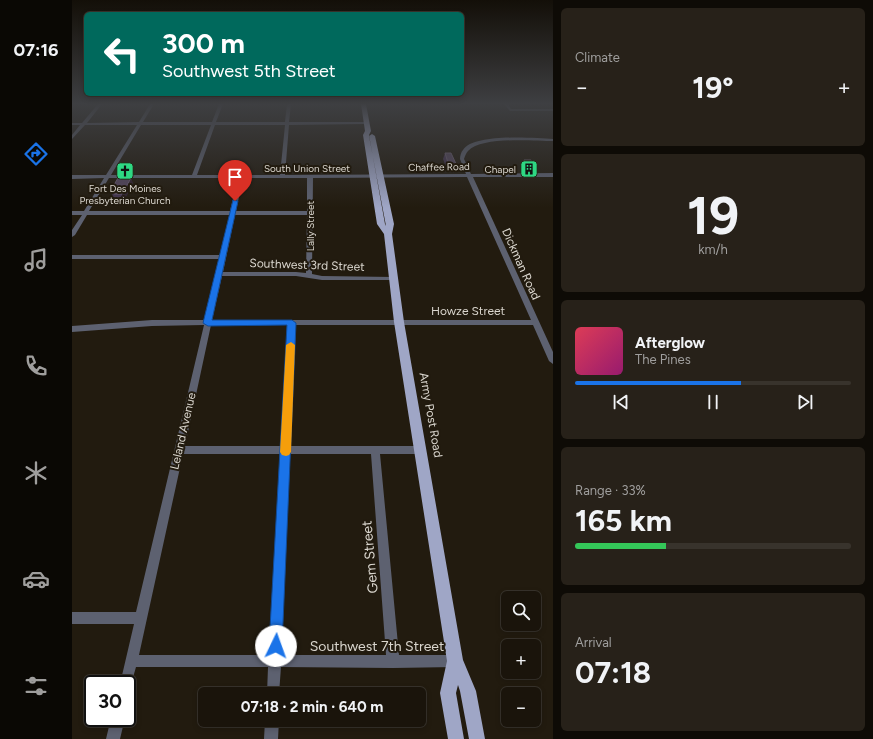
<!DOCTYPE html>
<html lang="en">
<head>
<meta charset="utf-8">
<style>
	body { margin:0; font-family:Figtree,sans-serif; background:#272119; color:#f1f3f6; height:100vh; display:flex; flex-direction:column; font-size:15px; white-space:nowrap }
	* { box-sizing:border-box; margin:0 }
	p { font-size:13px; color:#9f9e9d }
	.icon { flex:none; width:22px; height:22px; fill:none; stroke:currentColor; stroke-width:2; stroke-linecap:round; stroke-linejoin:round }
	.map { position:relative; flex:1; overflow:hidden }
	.panel { display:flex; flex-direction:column; gap:8px; padding:8px; background:#0e0b06; width:320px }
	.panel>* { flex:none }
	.top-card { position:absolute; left:12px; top:12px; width:380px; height:84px; border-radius:6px; box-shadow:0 2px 6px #0003,0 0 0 1px #38332c; background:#00695c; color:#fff; overflow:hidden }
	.buttons { position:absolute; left:429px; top:591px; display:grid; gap:8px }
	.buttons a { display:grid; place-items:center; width:40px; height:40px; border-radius:6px; background:#1a140b; box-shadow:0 2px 6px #0003,0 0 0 1px #38332c; font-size:20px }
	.speed { position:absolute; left:12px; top:675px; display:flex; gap:8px; font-size:20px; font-weight:700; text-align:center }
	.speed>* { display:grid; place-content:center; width:52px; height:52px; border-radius:50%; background:#1a140b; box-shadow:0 2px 6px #0003,0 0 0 1px #38332c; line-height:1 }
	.speed .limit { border:2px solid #111; border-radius:6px; background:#fff; color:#111 }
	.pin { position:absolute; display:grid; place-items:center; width:34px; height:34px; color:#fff; margin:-41px -17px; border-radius:50% 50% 50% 0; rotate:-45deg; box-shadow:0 0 4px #0007 }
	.pin .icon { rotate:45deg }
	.me { position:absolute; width:44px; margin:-22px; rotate:3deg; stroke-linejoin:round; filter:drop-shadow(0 0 3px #0008) }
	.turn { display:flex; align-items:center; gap:14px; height:84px; padding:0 12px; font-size:18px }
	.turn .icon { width:52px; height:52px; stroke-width:2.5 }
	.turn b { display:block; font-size:28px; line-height:34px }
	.big { font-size:30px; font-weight:700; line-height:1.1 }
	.panel .card { flex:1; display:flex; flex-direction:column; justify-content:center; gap:6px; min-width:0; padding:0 14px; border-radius:6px; background:#272119 }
	.panel .dial { align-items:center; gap:0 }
	.dial b { font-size:52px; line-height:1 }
	.song { display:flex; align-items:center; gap:12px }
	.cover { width:48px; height:48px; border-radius:6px; background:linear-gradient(135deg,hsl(350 70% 55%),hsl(320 70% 35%)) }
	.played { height:4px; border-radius:2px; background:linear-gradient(90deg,#1a73e8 60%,#38332c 60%) }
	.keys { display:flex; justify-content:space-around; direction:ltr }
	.heat { display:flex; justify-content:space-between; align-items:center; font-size:22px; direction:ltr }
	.charge { height:6px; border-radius:3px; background:linear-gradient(90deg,#34c759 33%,#38332c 0) }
	.trip { position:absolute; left:126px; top:687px; width:228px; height:40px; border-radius:6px; background:#1a140b; box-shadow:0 2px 6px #0003,0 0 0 1px #38332c; font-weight:700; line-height:40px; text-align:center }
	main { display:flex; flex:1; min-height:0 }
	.dock { display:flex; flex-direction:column; width:72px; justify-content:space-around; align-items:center; background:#0a0804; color:#9f9e9d }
	.dock .icon { width:28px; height:28px }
	.dock .active { color:#1a73e8 }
	.dock b { font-size:18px; color:#f1f3f6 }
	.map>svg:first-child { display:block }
</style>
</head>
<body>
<main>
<nav class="dock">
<b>07:16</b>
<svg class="icon active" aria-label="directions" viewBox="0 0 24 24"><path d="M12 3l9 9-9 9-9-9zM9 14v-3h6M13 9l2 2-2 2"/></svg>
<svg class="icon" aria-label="music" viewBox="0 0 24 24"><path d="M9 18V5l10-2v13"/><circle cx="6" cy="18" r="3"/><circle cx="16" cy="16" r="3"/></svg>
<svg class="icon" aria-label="phone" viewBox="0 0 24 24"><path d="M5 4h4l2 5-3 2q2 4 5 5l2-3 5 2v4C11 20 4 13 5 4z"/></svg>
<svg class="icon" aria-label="climate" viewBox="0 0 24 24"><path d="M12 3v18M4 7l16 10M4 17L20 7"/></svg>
<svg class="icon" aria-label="car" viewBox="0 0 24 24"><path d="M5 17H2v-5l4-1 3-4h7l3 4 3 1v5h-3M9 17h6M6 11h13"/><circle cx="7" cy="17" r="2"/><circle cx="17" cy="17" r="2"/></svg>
<svg class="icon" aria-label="filters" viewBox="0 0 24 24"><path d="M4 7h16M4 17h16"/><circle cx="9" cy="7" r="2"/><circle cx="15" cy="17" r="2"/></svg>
</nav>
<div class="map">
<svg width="481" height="739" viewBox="0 0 481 739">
	<rect width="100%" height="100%" fill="#221b0f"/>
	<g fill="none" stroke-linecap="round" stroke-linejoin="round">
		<path fill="#5d6170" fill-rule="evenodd" d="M26 104H30L15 123 67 122 78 104H82L71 122H140L147 104H151L144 122H213L215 104H219L217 122H294L296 123 294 124 217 125 213 175 394 174 388 159C388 156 389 152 391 150 402 133 462 138 481 139V141C462 141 410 136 396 151 394 153 393 156 392 159L399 174 481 173V177H401L481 352V364L477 361 461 325H224L218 446H349L352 447 354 450 352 453 349 454H308L327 655H383L387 657 389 661 387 665 383 667 321 668 209 667 207 694H195L196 667H64L58 688 55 690V684H48L62 624H0V612H64L132 325 80 326 0 332V326L80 320H133L147 259H0V255H148L158 215H15L3 235 0 237V230L10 215H0V211H12L32 178 0 179V175H34L65 125H13L0 139V135L8 125H0V123H10ZM69 125H139L120 175H39ZM143 125H213L208 175H125ZM395 177 459 320H140L150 276H224L250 280H324L325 279 322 277 250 276 240 274 241 178ZM37 178H166L158 211H17ZM171 178H235V211H164ZM163 215H235L234 273 224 272H151ZM139 325H216L209 446H113ZM111 454H209L197 655H67ZM218 454H299L314 655H209Z
			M432 104H436L439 109H481V111H438Z
			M39 718H53L48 739H34Z
			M193 720H207L206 739H192Z"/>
		<path fill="#9fa6c6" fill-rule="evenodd" d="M289 104H294L299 131 297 135 313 224 314 226 297 136 300 134 303 136 322 224 320 234 332 322 391 660 404 691 413 739H397L388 691 386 685 384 693 392 739H376L368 693 375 661 322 322 312 234 305 224 291 135 293 131Z"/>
	</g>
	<path fill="#443550" d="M373 153 385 166 383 172H376L371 159Z
		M452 160 465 167 463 171 455 172 450 164Z
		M59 178 61 184 52 200H44L42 197H41L39 190Z"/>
	<path fill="#302330" d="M59 178 61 184 52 200 50 194Z"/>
	<path fill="#54465d" stroke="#695d6f" d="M373 153H379L385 166H377Z
		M452 160H459L465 167 457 168Z
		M46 178H59L50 194H42V190H39Z"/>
	<linearGradient id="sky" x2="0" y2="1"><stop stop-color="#130f08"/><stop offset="0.5" stop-color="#3e3f42"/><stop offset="1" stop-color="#3e3f42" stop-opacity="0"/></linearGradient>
	<rect width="481" height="208" fill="url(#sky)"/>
	<path fill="#1a73e8" stroke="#114b97" d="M161 200 166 201 140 320H220L224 323 210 646 208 651 204 653 199 651 197 646 215 325 136 326 131 323Z"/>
	<path fill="#f59e0b" d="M219 342 223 345 219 452 217 455 214 456 210 455 208 452 214 345Z"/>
	<defs>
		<symbol id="building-square" viewBox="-11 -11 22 22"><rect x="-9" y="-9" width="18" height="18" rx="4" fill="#2ed883" stroke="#221b0f"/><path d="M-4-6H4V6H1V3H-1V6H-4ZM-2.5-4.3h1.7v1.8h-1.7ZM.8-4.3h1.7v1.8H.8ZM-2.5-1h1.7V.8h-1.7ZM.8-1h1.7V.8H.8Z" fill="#111"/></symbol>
		<symbol id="church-square" viewBox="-11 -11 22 22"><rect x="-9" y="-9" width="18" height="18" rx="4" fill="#2ed883" stroke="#221b0f"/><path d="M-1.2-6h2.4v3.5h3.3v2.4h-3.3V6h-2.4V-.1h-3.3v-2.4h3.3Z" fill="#111"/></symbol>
	</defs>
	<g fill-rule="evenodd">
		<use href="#building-square" x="447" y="159" width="20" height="20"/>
		<use href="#church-square" x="43" y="161" width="20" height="20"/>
	</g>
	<g text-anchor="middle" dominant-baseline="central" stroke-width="4" stroke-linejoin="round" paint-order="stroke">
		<g font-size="10" fill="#dad6ce" stroke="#221b0f">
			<text transform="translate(367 167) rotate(-1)">Chaffee Road</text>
			<text x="235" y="168">South Union Street</text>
			<text transform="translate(238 226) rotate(-90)">Lally Street</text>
		</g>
		<g font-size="10" fill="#dad6ce" stroke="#221b0f" text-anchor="end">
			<text x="444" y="169">Chapel</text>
			<text x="53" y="188" text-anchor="middle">Fort Des Moines<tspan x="53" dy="12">Presbyterian Church</tspan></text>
		</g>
		<g font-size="12" fill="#dad6ce" stroke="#221b0f">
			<text transform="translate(449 264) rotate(66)">Dickman Road</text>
			<text transform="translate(235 265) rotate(2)">Southwest 3rd Street</text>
			<text x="396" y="311">Howze Street</text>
			<text transform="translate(359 415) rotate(80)">Army Post Road</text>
			<text transform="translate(111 431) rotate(-77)">Leland Avenue</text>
		</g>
		<g font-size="14" fill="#dad6ce" stroke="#221b0f">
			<text transform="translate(298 557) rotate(-95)">Gem Street</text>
			<text x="305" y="646">Southwest 7th Street</text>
		</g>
	</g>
</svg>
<div class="buttons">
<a><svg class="icon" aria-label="search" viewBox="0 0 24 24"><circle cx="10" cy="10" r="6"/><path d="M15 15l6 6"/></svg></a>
<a>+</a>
<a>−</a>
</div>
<div class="speed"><div class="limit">30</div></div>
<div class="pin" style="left:163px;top:201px;background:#d93025"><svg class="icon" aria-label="arrive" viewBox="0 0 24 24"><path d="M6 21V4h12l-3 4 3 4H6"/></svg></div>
<svg class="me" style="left:204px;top:646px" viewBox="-20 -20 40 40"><circle r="19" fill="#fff"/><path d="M0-13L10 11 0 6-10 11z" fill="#1a73e8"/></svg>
<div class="trip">07:18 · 2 min · 640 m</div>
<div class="top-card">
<div class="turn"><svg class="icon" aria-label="left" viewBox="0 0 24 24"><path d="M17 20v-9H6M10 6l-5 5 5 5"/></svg><div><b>300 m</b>Southwest 5th Street</div></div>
</div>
</div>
<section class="panel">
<div class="card"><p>Climate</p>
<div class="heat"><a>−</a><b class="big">19°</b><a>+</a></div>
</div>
<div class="card dial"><b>19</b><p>km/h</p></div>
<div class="card">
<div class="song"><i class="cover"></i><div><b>Afterglow</b><p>The Pines</p></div></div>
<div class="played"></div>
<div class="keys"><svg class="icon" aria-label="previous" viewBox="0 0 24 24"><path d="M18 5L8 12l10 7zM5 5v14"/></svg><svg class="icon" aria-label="pause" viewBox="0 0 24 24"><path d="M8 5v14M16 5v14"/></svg><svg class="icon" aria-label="next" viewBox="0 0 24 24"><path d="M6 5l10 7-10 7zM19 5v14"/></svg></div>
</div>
<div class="card"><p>Range · 33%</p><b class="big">165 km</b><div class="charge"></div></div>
<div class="card"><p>Arrival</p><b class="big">07:18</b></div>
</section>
</main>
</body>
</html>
